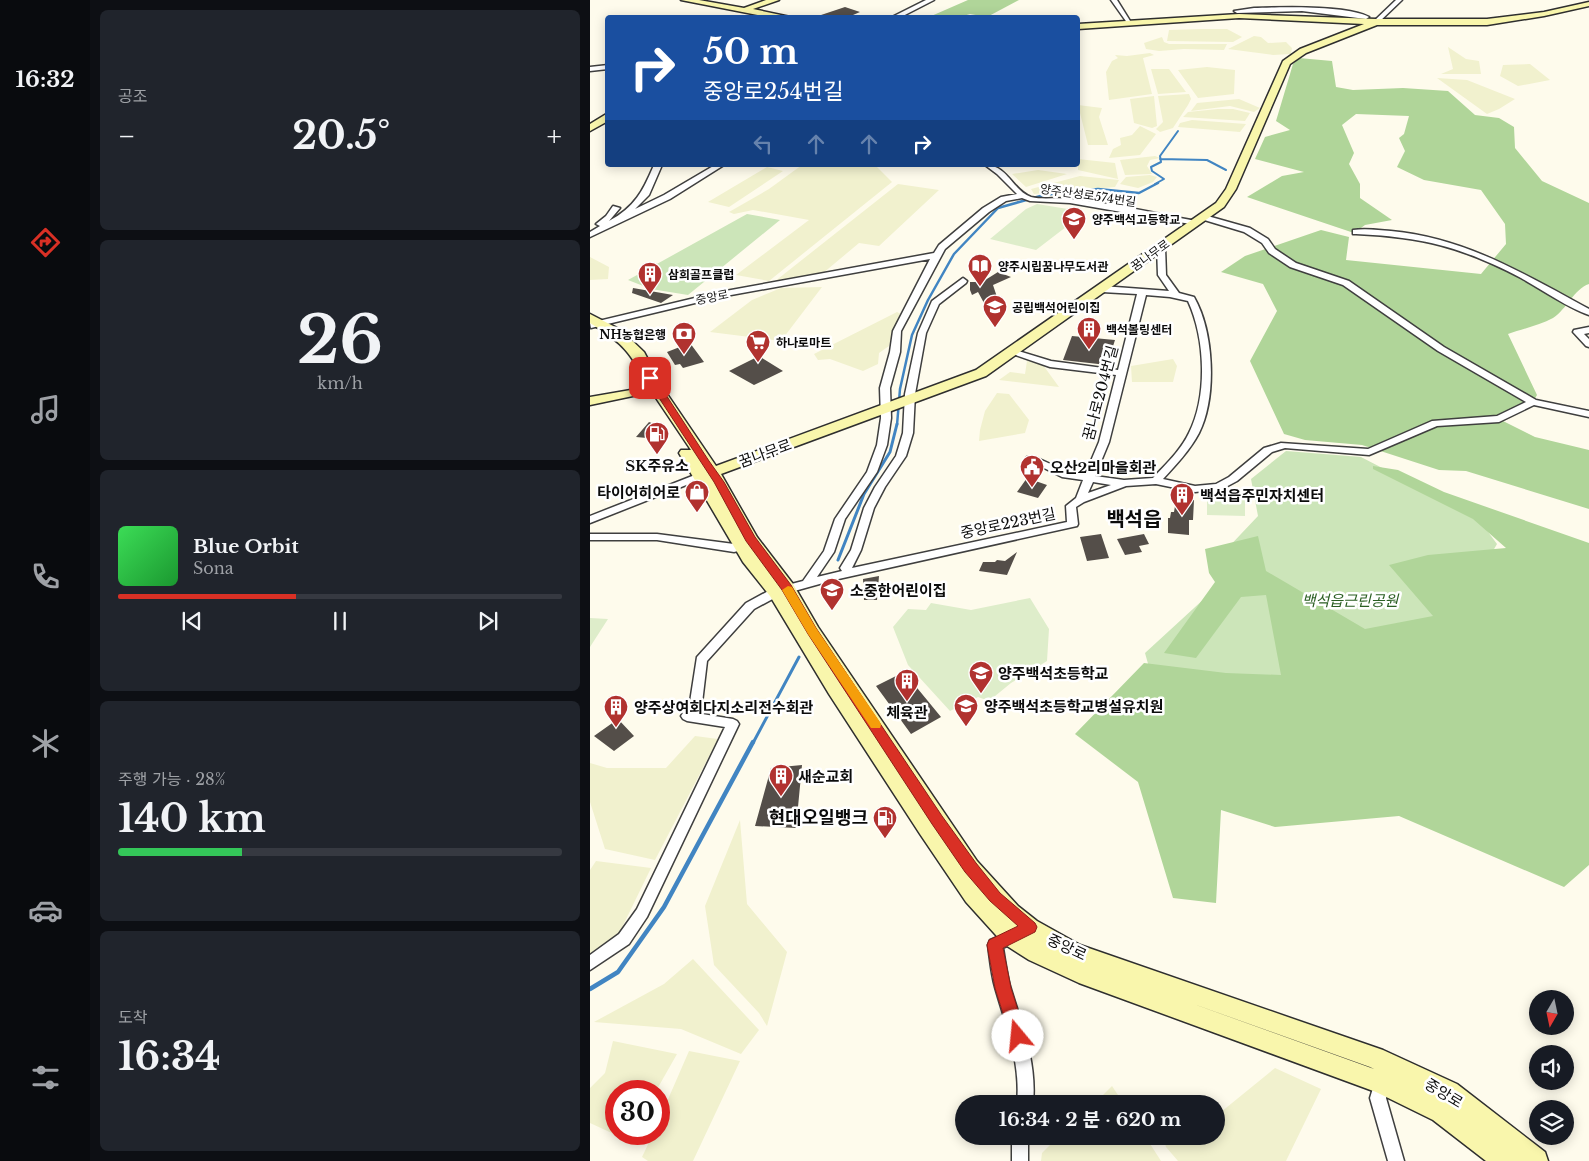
<!DOCTYPE html>
<html lang="ko">
<head>
<meta charset="utf-8">
<style>
	body { margin:0; font-family:"Libre Baskerville","Noto Sans KR",serif; background:#20242c; color:#f1f3f6; height:100vh; display:flex; flex-direction:column; font-size:19px; white-space:nowrap }
	* { box-sizing:border-box; margin:0 }
	p { font-size:16px; color:#9ea1a6 }
	.icon { flex:none; width:28px; height:28px; fill:none; stroke:currentColor; stroke-width:2; stroke-linecap:round; stroke-linejoin:round }
	.map { position:relative; flex:1; overflow:hidden }
	.side { display:flex; flex-direction:column; gap:10px; padding:10px; background:#0d0f14; width:500px }
	.side>* { flex:none }
	.banner { position:absolute; left:15px; top:15px; width:475px; height:152px; border-radius:5px; box-shadow:0 2px 12px #0003; background:#1a4fa0; color:#fff; overflow:hidden }
	.needle { width:32px; rotate:189deg }
	.controls { position:absolute; left:939px; top:990px; display:grid; gap:10px }
	.controls a { display:grid; place-items:center; width:45px; height:45px; border-radius:50%; background:#171b24; box-shadow:0 2px 12px #0003; font-size:25px }
	.speed { position:absolute; left:15px; top:1080px; display:flex; gap:10px; font-size:25px; font-weight:700; text-align:center }
	.speed>* { display:grid; place-content:center; width:65px; height:65px; border-radius:50%; background:#171b24; box-shadow:0 2px 12px #0003; line-height:1 }
	.speed .limit { border:8px solid #d22; background:#fff; color:#111 }
	.pin { position:absolute; display:grid; place-items:center; width:42px; height:42px; color:#fff; margin:-21px; border-radius:10px; box-shadow:0 2px 8px #0006 }
	.me { position:absolute; width:55px; margin:-28px; rotate:343deg; stroke-linejoin:round; filter:drop-shadow(0 0 4px #0008) }
	.turn { display:flex; align-items:center; gap:18px; height:105px; padding:0 15px; font-size:22px }
	.turn .icon { width:65px; height:65px; stroke-width:2.5 }
	.turn b { display:block; font-size:35px; line-height:42px }
	.lanes { display:flex; align-items:center; height:48px; padding:0 15px; background:#0003; justify-content:center; gap:25px; direction:ltr }
	.lanes .off { opacity:.35 }
	.big { font-size:38px; font-weight:700; line-height:1.1 }
	.side .card { flex:1; display:flex; flex-direction:column; justify-content:center; gap:8px; min-width:0; padding:0 18px; border-radius:8px; background:#20242c }
	.side .dial { align-items:center; gap:0 }
	.dial b { font-size:65px; line-height:1 }
	.song { display:flex; align-items:center; gap:15px }
	.cover { width:60px; height:60px; border-radius:8px; background:linear-gradient(135deg,hsl(130 70% 55%),hsl(130 70% 35%)) }
	.played { height:5px; border-radius:2px; background:linear-gradient(90deg,#d93025 40%,#363941 40%) }
	.keys { display:flex; justify-content:space-around; direction:ltr }
	.heat { display:flex; justify-content:space-between; align-items:center; font-size:28px; direction:ltr }
	.charge { height:8px; border-radius:4px; background:linear-gradient(90deg,#34c759 28%,#363941 0) }
	.trip { position:absolute; left:365px; top:1095px; width:270px; height:50px; border-radius:25px; background:#171b24; box-shadow:0 2px 12px #0003; font-weight:700; line-height:50px; text-align:center }
	main { display:flex; flex:1; min-height:0 }
	.menu { display:flex; flex-direction:column; width:90px; justify-content:space-around; align-items:center; background:#090b0e; color:#9ea1a6 }
	.menu .icon { width:35px; height:35px }
	.menu .current { color:#d93025 }
	.menu b { font-size:22px; color:#f1f3f6 }
	.map>svg:first-child { display:block }
</style>
</head>
<body>
<main>
<nav class="menu">
<b>16:32</b>
<svg class="icon current" aria-label="directions" viewBox="0 0 24 24"><path d="M12 3l9 9-9 9-9-9zM9 14v-3h6M13 9l2 2-2 2"/></svg>
<svg class="icon" aria-label="music" viewBox="0 0 24 24"><path d="M9 18V5l10-2v13"/><circle cx="6" cy="18" r="3"/><circle cx="16" cy="16" r="3"/></svg>
<svg class="icon" aria-label="phone" viewBox="0 0 24 24"><path d="M5 4h4l2 5-3 2q2 4 5 5l2-3 5 2v4C11 20 4 13 5 4z"/></svg>
<svg class="icon" aria-label="climate" viewBox="0 0 24 24"><path d="M12 3v18M4 7l16 10M4 17L20 7"/></svg>
<svg class="icon" aria-label="car" viewBox="0 0 24 24"><path d="M5 17H2v-5l4-1 3-4h7l3 4 3 1v5h-3M9 17h6M6 11h13"/><circle cx="7" cy="17" r="2"/><circle cx="17" cy="17" r="2"/></svg>
<svg class="icon" aria-label="filters" viewBox="0 0 24 24"><path d="M4 7h16M4 17h16"/><circle cx="9" cy="7" r="2"/><circle cx="15" cy="17" r="2"/></svg>
</nav>
<section class="side">
<div class="card"><p>공조</p>
<div class="heat"><a>−</a><b class="big">20.5°</b><a>+</a></div>
</div>
<div class="card dial"><b>26</b><p>km/h</p></div>
<div class="card">
<div class="song"><i class="cover"></i><div><b>Blue Orbit</b><p>Sona</p></div></div>
<div class="played"></div>
<div class="keys"><svg class="icon" aria-label="previous" viewBox="0 0 24 24"><path d="M18 5L8 12l10 7zM5 5v14"/></svg><svg class="icon" aria-label="pause" viewBox="0 0 24 24"><path d="M8 5v14M16 5v14"/></svg><svg class="icon" aria-label="next" viewBox="0 0 24 24"><path d="M6 5l10 7-10 7zM19 5v14"/></svg></div>
</div>
<div class="card"><p>주행 가능 · 28%</p><b class="big">140 km</b><div class="charge"></div></div>
<div class="card"><p>도착</p><b class="big">16:34</b></div>
</section>
<div class="map">
<svg width="999" height="1161" viewBox="0 0 999 1161">
	<rect width="100%" height="100%" fill="#fefbec"/>
	<path fill="#f1f1ce" d="M612 29H637L652 37 643 42 577 41 579 30Z
		M664 36 671 37 678 43 696 42 702 48 701 54 683 55 638 49Z
		M572 37 574 42 579 44H637L634 50 594 49 569 51 556 49 554 43Z
		M858 47 876 59 889 61 891 74H851L863 69Z
		M560 53 564 55 553 58 562 94 519 100 516 72 522 61 528 58 525 55 537 56Z
		M940 64 960 80 928 86 910 76 913 65Z
		M617 67 645 70 644 94 608 98 588 70Z
		M561 69H579L596 92 568 94Z
		M847 78 877 80 925 99 909 109 897 114Z
		M599 94 601 99 598 105 583 128 570 132 566 129 573 122 568 96Z
		M564 96 567 126 562 128 544 123 540 99Z
		M649 99 670 108 664 112 640 106 601 111 607 103Z
		M488 105 512 108 509 117 518 145H498Z
		M628 109H643L660 113 655 121 593 117 598 112Z
		M602 120 656 124 650 132 588 127 590 123Z
		M550 126 566 134 550 155 519 158 523 149 531 145 530 138 542 135Z
		M565 156 570 158 560 160 557 166 562 174 535 175 530 160Z
		M488 159 525 163 528 179 488 170Z
		M212 165H285L302 182 179 281 146 275 219 220 163 210 144 214 139 212 179 189Z
		M177 167 193 171 139 207 118 202Z
		M448 170 477 174 436 187 422 174Z
		M560 175 567 177 563 182 548 188 530 184 536 177Z
		M490 176 529 180 525 187 444 194 441 189Z
		M308 184 349 190 289 246 269 243 232 274 184 282Z
		M0 257 19 267 18 279 0 280Z
		M232 287 191 341 120 332 162 300 191 288Z
		M307 312 311 314 299 346 289 353 288 364 273 371 240 359 228 360 224 354Z
		M583 359 587 366 583 382H542L541 366Z
		M437 361 453 365 469 387 409 380 420 372 435 374Z
		M407 393 419 394 439 420 435 433 389 441 390 430 395 411Z
		M105 736 128 739 65 860 15 849 0 802V763L17 768H76Z
		M150 820 157 904 197 952 177 1026 169 1013 124 965 115 906Z
		M6 861 61 868 23 946 0 963V870Z
		M103 959 169 1030 151 1054 91 1029 4 1022 74 984Z
		M23 1041 87 1054 66 1091H26V1134H43L39 1141 0 1123V1088L15 1073Z
		M99 1051 150 1061 103 1161H58L52 1157 63 1134H69V1120Z
		M685 1068 731 1089 696 1161H588L576 1147 573 1136H626V1111L631 1112Z
		M522 1086 534 1104H504Z
		M469 1136H555L571 1161H451L452 1153Z"/>
	<path fill="#cce5b9" d="M157 214 190 220 98 295 61 289 38 280Z
		M696 451 771 457 887 517 907 544 896 563 870 676 594 792 555 653 628 586 633 553 668 516 661 479Z"/>
	<path fill="#b0d599" d="M378 0H429L397 17 380 14 370 17H339Z
		M709 58 742 61 746 87 763 90 813 88 858 91 885 115 909 118 924 127 925 148 952 181 999 203V284C984 289 977 309 963 318 950 325 932 329 918 334L947 395 943 402 909 419 945 437 999 450V509L876 471 849 470 772 445 715 440 694 434 660 361 687 311 673 284 631 272 655 256 731 230 759 237 756 260 891 274 916 244 915 224 891 190 834 180 807 167 815 151 809 138 814 134 819 116 766 114 752 125 764 153 759 164 770 184V198L802 220 775 225 764 233 657 197 692 176 714 172 665 159 675 137 700 130 686 121 703 64Z
		M783 466 808 470 854 492 999 543V865L974 887 809 816 685 827 631 810 626 903 583 898 548 782 485 734 554 663 636 673 691 675 676 595 651 597 606 658 574 653 625 582 619 573 615 549 668 536 676 571 775 629 843 616 799 565 838 555 916 548 883 519 783 469Z"/>
	<path fill="#deedca" d="M447 204 484 210 480 218 485 220 446 250 400 239 436 209Z
		M617 498 655 499V516L617 515Z
		M440 598 459 629 457 661 421 683 399 701 388 697 360 711 318 665 303 627 318 609 336 610 341 603 381 610Z
		M0 618 18 619 0 647Z"/>
	<g fill="none" stroke-linecap="round" stroke-linejoin="round">
		<path stroke="#4185c2" stroke-width="2" d="M570 159 617 160 636 170
			M565 184 574 179 562 171 561 167 571 162 570 156 588 131"/>
		<path stroke="#4185c2" stroke-width="2.5" d="M307 425 310 389 322 335 338 300 364 254 408 208 454 195 508 189 549 193 568 183"/>
		<path stroke="#4185c2" stroke-width="3" d="M248 560 274 494 300 452 307 424
			M163 743 209 657"/>
		<path stroke="#4185c2" stroke-width="4.5" d="M0 989 28 972 74 907 163 742"/>
	</g>
	<path fill="#544e49" d="M255 7 270 12 256 18H228V16Z
		M408 272 421 277 403 285 408 300 394 303 388 292 382 295 380 290V282H392Z
		M43 288 83 295 71 303 42 293Z
		M482 336 525 340 517 365 473 360Z
		M100 343 114 362 93 368 90 364 85 365 77 352Z
		M169 356 193 371 164 385 139 371Z
		M59 422 67 425 57 438 46 437Z
		M437 478 457 485 448 498 427 492Z
		M586 500H604L603 520H599V535L578 533V518H580L581 512H584Z
		M511 534 519 558 497 561 490 537Z
		M554 534 559 544 549 546 552 552 535 555 527 539Z
		M427 552 417 575 389 571 393 562H405L407 560 415 561Z
		M289 576 287 600H274L273 579Z
		M314 672 351 717 321 734 286 686Z
		M28 719 44 736 24 751 4 736Z
		M212 765 206 828 165 826 181 768Z"/>
	<g fill="none" stroke-linecap="round" stroke-linejoin="round">
		<defs>
			<path id="street" d="M336 0H344L309 18H300Z
				M521 0H527L542 24H538Z
				M806 0H812L788 23H784V21Z
				M664 8C689 7 758 5 779 17L776 19 712 11 647 13 644 11Z
				M18 65V69L0 71V67Z
				M64 165H72L59 195 45 209 74 195 125 165H134L80 199 0 237V232L10 226 6 224 16 216 23 206 30 208 19 221C45 207 53 191 64 165Z
				M395 165C418 165 422 190 441 197 453 200 468 197 480 199 522 203 564 213 606 221L610 223 606 225 480 203 440 201 432 198 416 201 399 212 355 249 311 331 310 352 300 388 301 418 297 445 287 472 255 519 244 552 227 577 252 571 250 568 261 550 274 508 285 487 306 456 313 433 315 394 328 333 342 301 373 278 377 281 376 283 349 304 336 333 325 394 323 433 316 456 295 487 284 508 271 550 262 568 477 522 476 506 486 498 493 480 472 477 436 459 437 457H445L478 472 495 475 509 442 526 375 460 367 417 352 422 349 461 361 528 370 547 294 512 292 508 289 512 286 579 291 568 275 567 247 571 245 575 247 576 275 589 293 604 297C624 332 627 397 609 433 600 450 586 465 573 479L605 486 626 484 639 477 674 448 691 443 778 449 842 421 907 416 936 402 848 351 753 285 700 267 679 253 672 243 654 232 611 219 610 217 614 215 660 228 678 239 685 249 706 263 759 281 854 347 946 400 999 411V417L944 405 909 422 847 426 779 455 695 448 682 452 647 481 632 489 605 492 566 484 536 486 494 502 486 507 488 524 487 526 244 580 190 595 164 609 117 661 112 703 106 713 143 719 147 721 149 724 57 917 39 944 0 970V955L29 934 47 909 135 727 97 721 93 719 91 716 100 702 107 657 156 603 182 589 213 581 234 551 245 519 277 472 287 445 291 418 290 388 300 352 303 331 340 259 130 297 1 328 0 323 130 292 344 253 349 245 393 208 411 197 427 194 407 174ZM556 295 580 297 598 301C615 338 618 395 599 433 591 450 576 464 563 478L534 480 505 476 519 442ZM503 482 521 485 498 493Z
				M763 230C775 228 789 230 801 231 876 238 934 274 999 309V315C978 308 951 289 931 278 872 247 832 237 766 234H763Z
				M999 327V333L994 334 999 339V347L996 346 983 332 984 330Z
				M110 473 115 476 114 478 0 523V516Z
				M0 534H67L144 544 152 542 157 546 156 549 144 552 67 540H0Z
				M425 929 430 930 432 935 430 940 413 948C415 961 417 974 420 986 432 1026 447 1062 443 1104H427C431 1062 416 1026 405 987 401 973 400 959 398 945L400 940Z
				M793 1072 799 1075 801 1080 796 1098 814 1161H798L780 1098 787 1075Z
				M422 1136H438V1161H422Z"/>
			<path id="secondary" d="M91 0H109L154 8 176 0H189L163 9 205 18H183Z
				M999 2V6L954 16 897 25H787L716 53 700 64 646 189 634 207 396 376 131 474 167 537 203 584 228 627 387 861 428 906 447 921 490 945 793 1050 867 1084 955 1152 958 1161H896L843 1120 786 1092 489 983 439 960 414 944 376 902 330 834 239 694 180 596 153 562 89 453 91 450H101L62 392 0 405V397L58 387C41 352 33 343 0 323V314L31 330 54 352 73 388 126 466 386 370 626 203 636 189 693 61 710 49 774 24 649 18 488 29V24L649 14 786 19H897L954 12ZM598 1002 780 1067 784 1069Z
				M18 113V121L0 131V124Z"/>
		</defs>
		<use href="#street" stroke="#3f3f3f" stroke-width="3"/>
		<use href="#secondary" stroke="#2e2e2e" stroke-width="3"/>
		<use href="#street" fill="#fff" fill-rule="evenodd"/>
		<use href="#secondary" fill="#f9f6ac" fill-rule="evenodd"/>
	</g>
	<path fill="#d93025" stroke="#8d1f18" d="M57 376 65 378 119 461 134 482 165 537 201 585 226 628 352 816 386 863 410 893 445 923 447 927 445 932 413 948 421 988 436 1036 433 1041 428 1044 422 1041 420 1036 405 988 397 945 399 940 428 926 400 901 375 872 342 824 218 634 192 590 156 541 124 482 56 378Z"/>
	<path fill="#f59e0b" d="M198 586 202 587 226 628 290 722 291 725 290 728H281L218 634 192 590Z"/>
	<defs>
		<symbol id="school-pin" viewBox="-11 -11 22 30"><path d="M0 17L-7.5 6A9.5 9.5 0 1 1 7.5 6Z" fill="#b1322f" stroke="#fff"/><path d="M0-5L7-2L0 1L-7-2ZM-4 1L0 2.5L4 1V4Q0 6-4 4Z" fill="#fff"/></symbol>
		<symbol id="library-pin" viewBox="-11 -11 22 30"><path d="M0 17L-7.5 6A9.5 9.5 0 1 1 7.5 6Z" fill="#b1322f" stroke="#fff"/><path d="M-6-4Q-3-5.5-.7-3.5V5Q-3 3-6 4ZM6-4Q3-5.5 .7-3.5V5Q3 3 6 4Z" fill="#fff"/></symbol>
		<symbol id="building-pin" viewBox="-11 -11 22 30"><path d="M0 17L-7.5 6A9.5 9.5 0 1 1 7.5 6Z" fill="#b1322f" stroke="#fff"/><path d="M-4-6H4V6H1V3H-1V6H-4ZM-2.5-4.3h1.7v1.8h-1.7ZM.8-4.3h1.7v1.8H.8ZM-2.5-1h1.7V.8h-1.7ZM.8-1h1.7V.8H.8Z" fill="#fff"/></symbol>
		<symbol id="bank-pin" viewBox="-11 -11 22 30"><path d="M0 17L-7.5 6A9.5 9.5 0 1 1 7.5 6Z" fill="#b1322f" stroke="#fff"/><path d="M-6-4H6V4H-6ZM0-2.3a2.3 2.3 0 1 0 0 4.6a2.3 2.3 0 1 0 0-4.6Z" fill="#fff"/></symbol>
		<symbol id="supermarket-pin" viewBox="-11 -11 22 30"><path d="M0 17L-7.5 6A9.5 9.5 0 1 1 7.5 6Z" fill="#b1322f" stroke="#fff"/><path d="M-6-5.5h2.5l.6 2H6L4.5 2H-2.5L-4.4-4H-6ZM-1.5 3.2a1.3 1.3 0 1 0 .1 0ZM3 3.2a1.3 1.3 0 1 0 .1 0Z" fill="#fff"/></symbol>
		<symbol id="fuel-pin" viewBox="-11 -11 22 30"><path d="M0 17L-7.5 6A9.5 9.5 0 1 1 7.5 6Z" fill="#b1322f" stroke="#fff"/><path d="M-5.5-6h7V0h2V4h1.3V-2.5L3-4.5l.8-.8L6-3V5H2.5V1h-1V6h-7ZM-4.2-4.7v3.2H.2V-4.7Z" fill="#fff"/></symbol>
		<symbol id="civic-pin" viewBox="-11 -11 22 30"><path d="M0 17L-7.5 6A9.5 9.5 0 1 1 7.5 6Z" fill="#b1322f" stroke="#fff"/><path d="M-.6-6.5H3V-4.5H.6V-3L4-1V1h2V6H-6V1h2V-1L-.6-3ZM-1.2 2.5V6h2.4V2.5Z" fill="#fff"/></symbol>
		<symbol id="shop-pin" viewBox="-11 -11 22 30"><path d="M0 17L-7.5 6A9.5 9.5 0 1 1 7.5 6Z" fill="#b1322f" stroke="#fff"/><path d="M-5-2.5h2.3a2.7 3.5 0 0 1 5.4 0H5L5.5 6h-11ZM-1.5-2.5h3a1.5 2.3 0 0 0-3 0Z" fill="#fff"/></symbol>
	</defs>
	<g fill-rule="evenodd">
		<use href="#school-pin" x="470" y="205" width="28" height="38"/>
		<use href="#library-pin" x="376" y="252" width="28" height="38"/>
		<use href="#building-pin" x="46" y="260" width="28" height="38"/>
		<use href="#school-pin" x="391" y="293" width="28" height="38"/>
		<use href="#building-pin" x="485" y="315" width="28" height="38"/>
		<use href="#bank-pin" x="80" y="320" width="28" height="38"/>
		<use href="#supermarket-pin" x="154" y="328" width="28" height="38"/>
		<use href="#fuel-pin" x="53" y="420" width="28" height="38"/>
		<use href="#civic-pin" x="428" y="453" width="28" height="38"/>
		<use href="#shop-pin" x="93" y="478" width="28" height="38"/>
		<use href="#building-pin" x="578" y="481" width="28" height="38"/>
		<use href="#school-pin" x="228" y="576" width="28" height="38"/>
		<use href="#school-pin" x="377" y="659" width="28" height="38"/>
		<use href="#building-pin" x="303" y="667" width="28" height="38"/>
		<use href="#school-pin" x="362" y="692" width="28" height="38"/>
		<use href="#building-pin" x="12" y="693" width="28" height="38"/>
		<use href="#building-pin" x="177" y="762" width="28" height="38"/>
		<use href="#fuel-pin" x="281" y="804" width="28" height="38"/>
	</g>
	<g text-anchor="middle" dominant-baseline="central" stroke-width="5" stroke-linejoin="round" paint-order="stroke">
		<g font-size="12" fill="#0c0c0c" stroke="#fff">
			<text transform="translate(498 195) rotate(8)">양주산성로574번길</text>
			<text transform="translate(560 255) rotate(-36)">꿈나무로</text>
			<text transform="translate(122 297) rotate(-11)">중앙로</text>
		</g>
		<g font-size="12" font-weight="bold" fill="#0c0c0c" stroke="#fff" text-anchor="start">
			<text x="502" y="219">양주백석고등학교</text>
			<text x="408" y="266">양주시립꿈나무도서관</text>
			<text x="78" y="274">삼희골프클럽</text>
			<text x="422" y="307">공립백석어린이집</text>
			<text x="516" y="329">백석볼링센터</text>
			<text x="76" y="334" text-anchor="end">NH농협은행</text>
			<text x="186" y="342">하나로마트</text>
		</g>
		<g font-size="15" fill="#0c0c0c" stroke="#fff">
			<text transform="translate(510 393) rotate(-75)">꿈나로204번길</text>
			<text transform="translate(175 453) rotate(-20)">꿈나무로</text>
			<text transform="translate(418 523) rotate(-12)">중앙로223번길</text>
			<text transform="translate(477 947) rotate(25)">중앙로</text>
			<text transform="translate(854 1093) rotate(31)">중앙로</text>
		</g>
		<g font-size="15" font-weight="bold" fill="#0c0c0c" stroke="#fff" text-anchor="start">
			<text x="67" y="465" text-anchor="middle">SK주유소</text>
			<text x="460" y="467">오산2리마을회관</text>
			<text x="90" y="492" text-anchor="end">타이어히어로</text>
			<text x="610" y="495">백석읍주민자치센터</text>
			<text x="260" y="590">소중한어린이집</text>
			<text x="408" y="673">양주백석초등학교</text>
			<text x="394" y="706">양주백석초등학교병설유치원</text>
			<text x="44" y="707">양주상여회다지소리전수회관</text>
			<text x="317" y="712" text-anchor="middle">체육관</text>
			<text x="208" y="776">새순교회</text>
		</g>
		<g font-size="15" font-style="italic" fill="#2a5e22" stroke="#fff">
			<text x="760" y="600">백석읍근린공원</text>
		</g>
		<g font-size="18" font-weight="bold" fill="#0c0c0c" stroke="#fff" text-anchor="end">
			<text x="278" y="818">현대오일뱅크</text>
		</g>
		<g font-size="20" font-weight="bold" fill="#0c0c0c" stroke="#fff">
			<text x="544" y="519">백석읍</text>
		</g>
	</g>
</svg>
<div class="controls">
<a><svg class="needle" viewBox="-14 -14 28 28"><path d="M0-13l5 13h-10z" fill="#e53935"/><path d="M0 13l5-13h-10z" fill="#9ea1a6"/></svg></a>
<a><svg class="icon" aria-label="sound" viewBox="0 0 24 24"><path d="M4 9h4l5-4v14l-5-4H4zM17 9q2 3 0 6"/></svg></a>
<a><svg class="icon" aria-label="layers" viewBox="0 0 24 24"><path d="M12 4l9 5-9 5-9-5zM3 14l9 5 9-5"/></svg></a>
</div>
<div class="speed"><div class="limit">30</div></div>
<div class="pin" style="left:60px;top:378px;background:#d93025"><svg class="icon" aria-label="arrive" viewBox="0 0 24 24"><path d="M6 21V4h12l-3 4 3 4H6"/></svg></div>
<svg class="me" style="left:428px;top:1036px" viewBox="-20 -20 40 40"><circle r="19" fill="#fff"/><path d="M0-13L10 11 0 6-10 11z" fill="#d93025"/></svg>
<div class="trip">16:34 · 2 분 · 620 m</div>
<div class="banner">
<div class="turn"><svg class="icon" aria-label="right" viewBox="0 0 24 24"><path d="M7 20v-9h11M14 6l5 5-5 5"/></svg><div><b>50 m</b>중앙로254번길</div></div>
<div class="lanes"><svg class="icon off" aria-label="left" viewBox="0 0 24 24"><path d="M17 20v-9H6M10 6l-5 5 5 5"/></svg><svg class="icon off" aria-label="ahead" viewBox="0 0 24 24"><path d="M12 20V5M6 11l6-6 6 6"/></svg><svg class="icon off" aria-label="ahead" viewBox="0 0 24 24"><path d="M12 20V5M6 11l6-6 6 6"/></svg><svg class="icon" aria-label="right" viewBox="0 0 24 24"><path d="M7 20v-9h11M14 6l5 5-5 5"/></svg></div>
</div>
</div>
</main>
</body>
</html>
